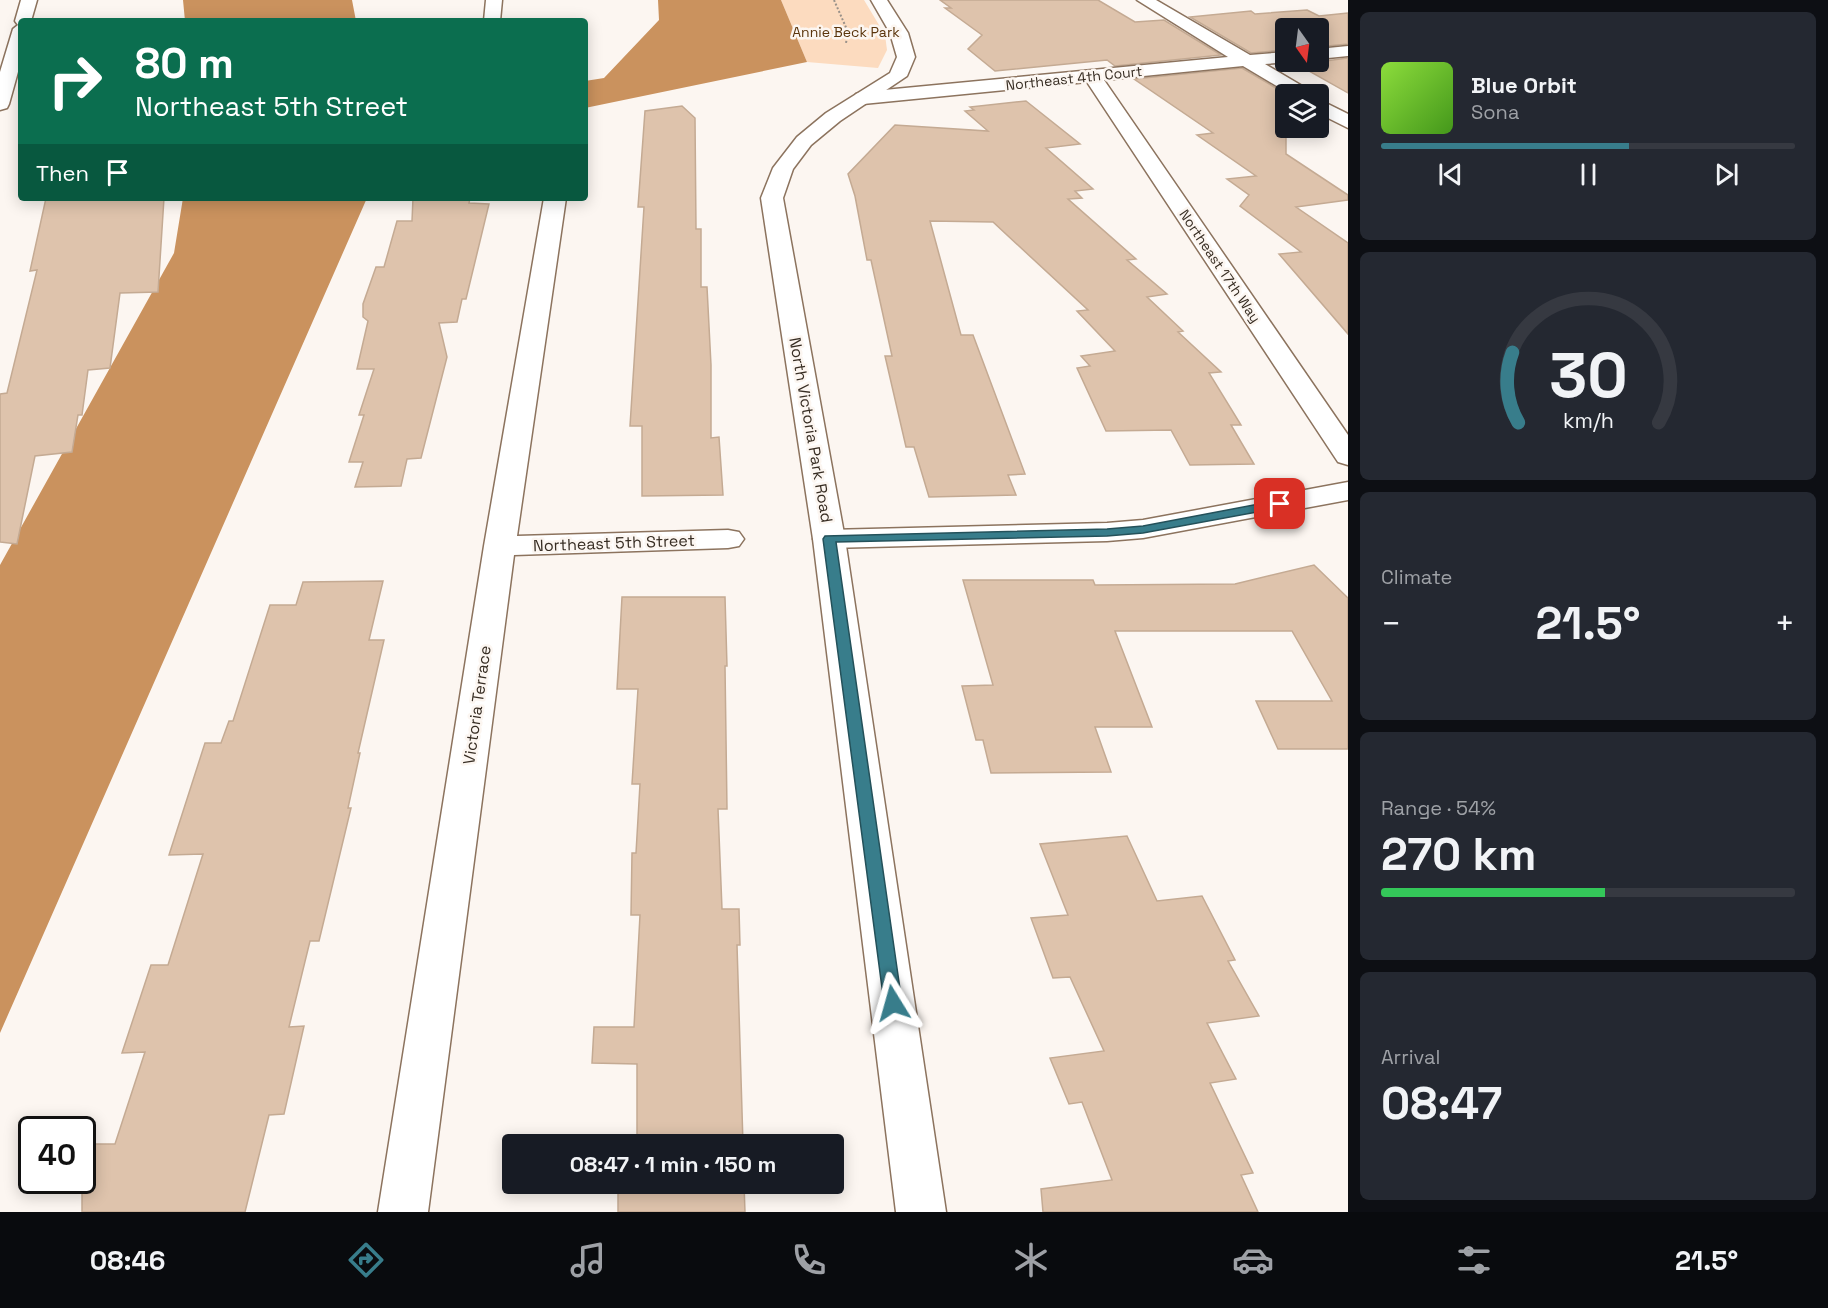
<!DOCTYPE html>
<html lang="en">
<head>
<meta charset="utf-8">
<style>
	body { margin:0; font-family:"Space Grotesk",sans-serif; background:#242831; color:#f1f3f6; height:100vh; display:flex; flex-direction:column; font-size:22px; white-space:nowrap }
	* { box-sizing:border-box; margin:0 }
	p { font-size:20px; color:#9ea1a6 }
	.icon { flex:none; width:33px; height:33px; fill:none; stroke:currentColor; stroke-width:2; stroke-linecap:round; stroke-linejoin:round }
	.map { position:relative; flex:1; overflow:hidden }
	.details { display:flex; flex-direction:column; gap:12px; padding:12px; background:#0d0f14; width:480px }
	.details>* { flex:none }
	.guide { position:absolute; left:18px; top:18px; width:570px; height:183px; border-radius:6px; box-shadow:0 3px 15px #0003; background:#0b6e4f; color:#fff; overflow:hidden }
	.needle { width:39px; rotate:166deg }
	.controls { position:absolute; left:1275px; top:18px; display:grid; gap:12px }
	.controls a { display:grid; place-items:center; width:54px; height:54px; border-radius:6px; background:#171b24; box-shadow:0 3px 15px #0003; font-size:30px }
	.speed { position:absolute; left:18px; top:1116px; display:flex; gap:12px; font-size:30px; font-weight:700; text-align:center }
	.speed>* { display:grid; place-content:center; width:78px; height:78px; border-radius:50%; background:#171b24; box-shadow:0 3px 15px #0003; line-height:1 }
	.speed .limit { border:3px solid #111; border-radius:9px; background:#fff; color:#111 }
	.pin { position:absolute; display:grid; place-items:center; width:51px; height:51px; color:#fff; margin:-26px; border-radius:12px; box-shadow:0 3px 9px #0006 }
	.me { position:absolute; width:66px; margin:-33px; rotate:352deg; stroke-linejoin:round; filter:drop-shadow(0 0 4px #0008) }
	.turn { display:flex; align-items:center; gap:21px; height:126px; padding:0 18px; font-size:27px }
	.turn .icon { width:78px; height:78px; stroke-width:2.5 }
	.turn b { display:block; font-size:42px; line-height:51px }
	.then { display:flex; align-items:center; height:57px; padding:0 18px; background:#0003; gap:12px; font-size:22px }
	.big { font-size:45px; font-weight:600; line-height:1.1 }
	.details .widget { flex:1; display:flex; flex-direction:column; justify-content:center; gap:9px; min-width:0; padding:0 21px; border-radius:9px; background:#242831 }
	.details .dial { align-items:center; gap:0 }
	.dial svg { height:156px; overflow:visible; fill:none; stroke:#363941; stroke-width:7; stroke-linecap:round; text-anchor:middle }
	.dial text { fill:#f1f3f6; stroke:none }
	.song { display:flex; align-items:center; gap:18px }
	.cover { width:72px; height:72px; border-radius:9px; background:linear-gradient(135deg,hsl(90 70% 55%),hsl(100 70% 35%)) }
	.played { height:6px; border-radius:3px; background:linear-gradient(90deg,#387d8b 60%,#363941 60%) }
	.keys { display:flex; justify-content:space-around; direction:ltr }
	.heat { display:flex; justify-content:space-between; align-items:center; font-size:33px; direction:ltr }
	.charge { height:9px; border-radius:4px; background:linear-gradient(90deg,#34c759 54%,#363941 0) }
	.trip { position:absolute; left:502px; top:1134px; width:342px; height:60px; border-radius:6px; background:#171b24; box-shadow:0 3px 15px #0003; font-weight:600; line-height:60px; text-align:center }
	.dock { display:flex; height:96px; justify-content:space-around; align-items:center; background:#090b0e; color:#9ea1a6 }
	.dock .icon { width:42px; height:42px }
	.dock .active { color:#387d8b }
	.dock b { font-size:27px; color:#f1f3f6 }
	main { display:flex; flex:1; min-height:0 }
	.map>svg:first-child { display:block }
</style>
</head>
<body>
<main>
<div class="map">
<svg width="1348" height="1212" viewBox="0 0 1348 1212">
	<rect width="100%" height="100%" fill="#fcf6f1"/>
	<path fill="#fcdbbf" d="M781 0H864L885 35 887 50 878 68 807 62Z"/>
	<path fill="#ca925e" d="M183 0H352L356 21H185Z
		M658 0H781L807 62 585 108V81L604 78 659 20Z
		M183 198H367L0 1033V565L174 253Z"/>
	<path fill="#dec3ac" stroke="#c4aa93" stroke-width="1.5" d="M940 0H1098L1135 22 1164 20 1221 55 1115 66 1107 60 995 71 968 49 982 35 945 8H951Z
		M1307 10 1319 16 1348 13V44L1318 47V28H1286V50L1251 53 1190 17 1251 11 1255 14Z
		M1348 58V93L1293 62H1318Z
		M1242 68 1286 94V154L1348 195V200L1296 207 1348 243V334L1279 254 1301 252 1240 206 1249 195 1227 179 1256 176 1197 135 1213 133 1134 79Z
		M1026 101 1080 144 1046 148 1093 189 1075 191 1082 198 1068 199 1136 259 1127 260 1167 294 1147 297 1183 331 1178 332 1221 372 1209 373 1241 425H1231L1254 464 1190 465 1171 430 1106 431 1077 368 1090 366 1081 356 1115 351 1077 311 1088 310 993 222 930 221 961 335H973L1025 474 1008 475 1016 495 929 497 914 447H906L885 356H892L871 260H867L855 196 848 174 895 125 988 131 965 111 974 110 970 107Z
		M682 106 695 118 696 229H701V287H707L711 365V438L719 437 723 495 642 496V426H630L644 207H638L645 111Z
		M46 198H164L158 292 120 293 110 368 88 370 82 415H78L72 452 35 456 17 544 0 542V394L7 393 37 270 30 271Z
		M413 198H470L469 203 489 204 466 299H462L457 322 439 323 447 357 421 458 407 459 401 486 355 487 363 462H349L364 415H359L374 369H357L368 321 363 317V304L376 267H384L397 221H412Z
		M1314 565 1348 598V749H1278L1256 701H1332L1292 631H1115L1152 727H1095L1111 772 991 773 983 740H976L962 686 993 685 963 580H1093L1095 585 1235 584Z
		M383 581 369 640H384L358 753H360L348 808H351L319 941H310L289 1027 304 1026 284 1114 269 1115 245 1212H82V1144H115L145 1052 122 1053 151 965H168L203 854 169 855 205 743H221L229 721H233L270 605H296L303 582Z
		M622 597H725L727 666H725L727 809H718L722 909H739L740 945H737L743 1144H620V1141H637V1064L592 1063 594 1027H634L640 915H631L632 853H636L640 784H632L638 689H617Z
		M1127 836 1157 901 1202 896 1235 960 1228 961 1259 1016 1207 1023 1236 1079 1210 1083 1253 1173 1241 1175 1258 1212H1043L1041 1189 1112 1180 1082 1102 1069 1104 1050 1058 1104 1051 1070 977 1053 978 1031 918 1068 915 1040 844Z
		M618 1184H744L745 1212H618Z"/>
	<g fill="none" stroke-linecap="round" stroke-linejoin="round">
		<defs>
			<path id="street" d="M21 0H37L31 21H21V61L9 104 7 108 0 110V72L13 29 18 25 15 21Z
				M486 0H502L500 21H484Z
				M1137 0H1156L1250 55 1286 52V62H1289L1265 64 1309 90 1311 94H1290L1243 66 1104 80 1348 435V465L1338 462 1334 456 1087 82 863 104 856 102 854 98 856 94 863 92 1228 57Z
				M1348 46V56L1318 59V49Z
				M1318 99 1348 114V128L1318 113Z
				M544 198H566L517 536 728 530 739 532 744 539 739 546 728 548 514 555 428 1212H378L484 546Z
				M1348 482V500L1143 538 1107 541 829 548 818 546 813 539 818 532 829 530 1107 523 1143 520Z"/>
			<path id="secondary" d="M871 0H887L908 33 915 57 907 76 840 121 811 145 793 169 783 198 845 539 946 1212H896L813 539 761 198 773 168 797 137 826 113 890 73 897 57 890 33Z"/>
		</defs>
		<use href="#street" stroke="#8c735e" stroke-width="3"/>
		<use href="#secondary" stroke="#8c735e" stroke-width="3"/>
		<path stroke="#999189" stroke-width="2" stroke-dasharray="2 2" stroke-linecap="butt" d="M834 0 848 32 846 43"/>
		<use href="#street" fill="#fff" fill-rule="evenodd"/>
		<use href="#secondary" fill="#fff" fill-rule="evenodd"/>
	</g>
	<path fill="#387d8b" stroke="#24515a" stroke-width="1.5" d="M1280 500 1284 501 1286 504 1284 507 1143 533 1107 536 836 542 902 1003 899 1009 893 1011 886 1009 884 1003 823 539 825 536 1107 529 1143 526Z"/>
	<g text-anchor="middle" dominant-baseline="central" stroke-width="5" stroke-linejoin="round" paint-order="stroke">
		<g font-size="14" fill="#5a340b" stroke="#fcf6f1">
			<text x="846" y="32">Annie Beck Park</text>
		</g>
		<g font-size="14" fill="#372d23" stroke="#fcf6f1">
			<text transform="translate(1074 78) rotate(-6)">Northeast 4th Court</text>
			<text transform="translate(1220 266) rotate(56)">Northeast 17th Way</text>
		</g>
		<g font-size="16" fill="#372d23" stroke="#fcf6f1">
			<text transform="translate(811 430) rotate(80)">North Victoria Park Road</text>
			<text transform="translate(614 543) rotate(-2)">Northeast 5th Street</text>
			<text transform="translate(477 705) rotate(-82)">Victoria Terrace</text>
		</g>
	</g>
</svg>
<div class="controls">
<a><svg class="needle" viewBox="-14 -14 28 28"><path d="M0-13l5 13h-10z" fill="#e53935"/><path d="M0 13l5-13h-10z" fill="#9ea1a6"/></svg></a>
<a><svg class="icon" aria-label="layers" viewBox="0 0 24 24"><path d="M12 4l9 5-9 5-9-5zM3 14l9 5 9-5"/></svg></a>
</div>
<div class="speed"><div class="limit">40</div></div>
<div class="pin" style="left:1280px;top:504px;background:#d93025"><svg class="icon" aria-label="arrive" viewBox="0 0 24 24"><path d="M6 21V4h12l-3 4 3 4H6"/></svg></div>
<svg class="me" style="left:893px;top:1003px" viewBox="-20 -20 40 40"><path d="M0-17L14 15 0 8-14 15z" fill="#387d8b" stroke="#fff" stroke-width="4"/></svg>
<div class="trip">08:47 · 1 min · 150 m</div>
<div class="guide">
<div class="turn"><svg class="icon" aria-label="right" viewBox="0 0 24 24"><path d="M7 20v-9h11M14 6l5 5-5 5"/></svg><div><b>80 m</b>Northeast 5th Street</div></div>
<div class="then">Then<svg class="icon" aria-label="arrive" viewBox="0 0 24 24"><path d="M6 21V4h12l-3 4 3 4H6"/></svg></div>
</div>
</div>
<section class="details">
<div class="widget">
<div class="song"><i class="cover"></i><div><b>Blue Orbit</b><p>Sona</p></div></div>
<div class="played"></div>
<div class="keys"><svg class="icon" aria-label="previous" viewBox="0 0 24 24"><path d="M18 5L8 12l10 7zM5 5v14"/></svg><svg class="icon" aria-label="pause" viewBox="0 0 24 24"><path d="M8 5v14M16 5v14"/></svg><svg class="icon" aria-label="next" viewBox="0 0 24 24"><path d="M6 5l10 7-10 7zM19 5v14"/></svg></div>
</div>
<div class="widget dial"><svg viewBox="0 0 100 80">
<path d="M14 69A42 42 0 1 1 86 69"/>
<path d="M14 69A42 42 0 0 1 11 33" stroke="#387d8b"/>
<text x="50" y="56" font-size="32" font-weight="700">30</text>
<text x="50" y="72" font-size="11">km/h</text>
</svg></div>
<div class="widget"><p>Climate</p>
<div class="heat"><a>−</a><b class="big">21.5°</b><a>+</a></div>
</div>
<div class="widget"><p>Range · 54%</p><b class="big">270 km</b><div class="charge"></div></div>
<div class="widget"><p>Arrival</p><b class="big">08:47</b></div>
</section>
</main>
<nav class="dock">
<b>08:46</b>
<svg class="icon active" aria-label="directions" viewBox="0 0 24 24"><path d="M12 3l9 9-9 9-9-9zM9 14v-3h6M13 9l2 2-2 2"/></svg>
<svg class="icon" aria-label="music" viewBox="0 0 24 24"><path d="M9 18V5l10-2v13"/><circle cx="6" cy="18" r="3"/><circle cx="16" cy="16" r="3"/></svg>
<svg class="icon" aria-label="phone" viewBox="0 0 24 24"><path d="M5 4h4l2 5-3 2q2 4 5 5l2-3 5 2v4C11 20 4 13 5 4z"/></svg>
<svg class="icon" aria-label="climate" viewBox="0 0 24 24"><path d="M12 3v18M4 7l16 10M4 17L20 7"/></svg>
<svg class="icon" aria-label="car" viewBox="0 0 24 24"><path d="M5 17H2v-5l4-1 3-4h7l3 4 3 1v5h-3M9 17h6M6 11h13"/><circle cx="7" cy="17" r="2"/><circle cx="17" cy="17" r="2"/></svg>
<svg class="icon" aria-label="filters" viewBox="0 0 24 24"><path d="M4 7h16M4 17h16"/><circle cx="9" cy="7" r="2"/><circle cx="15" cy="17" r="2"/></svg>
<b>21.5°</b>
</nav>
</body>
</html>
